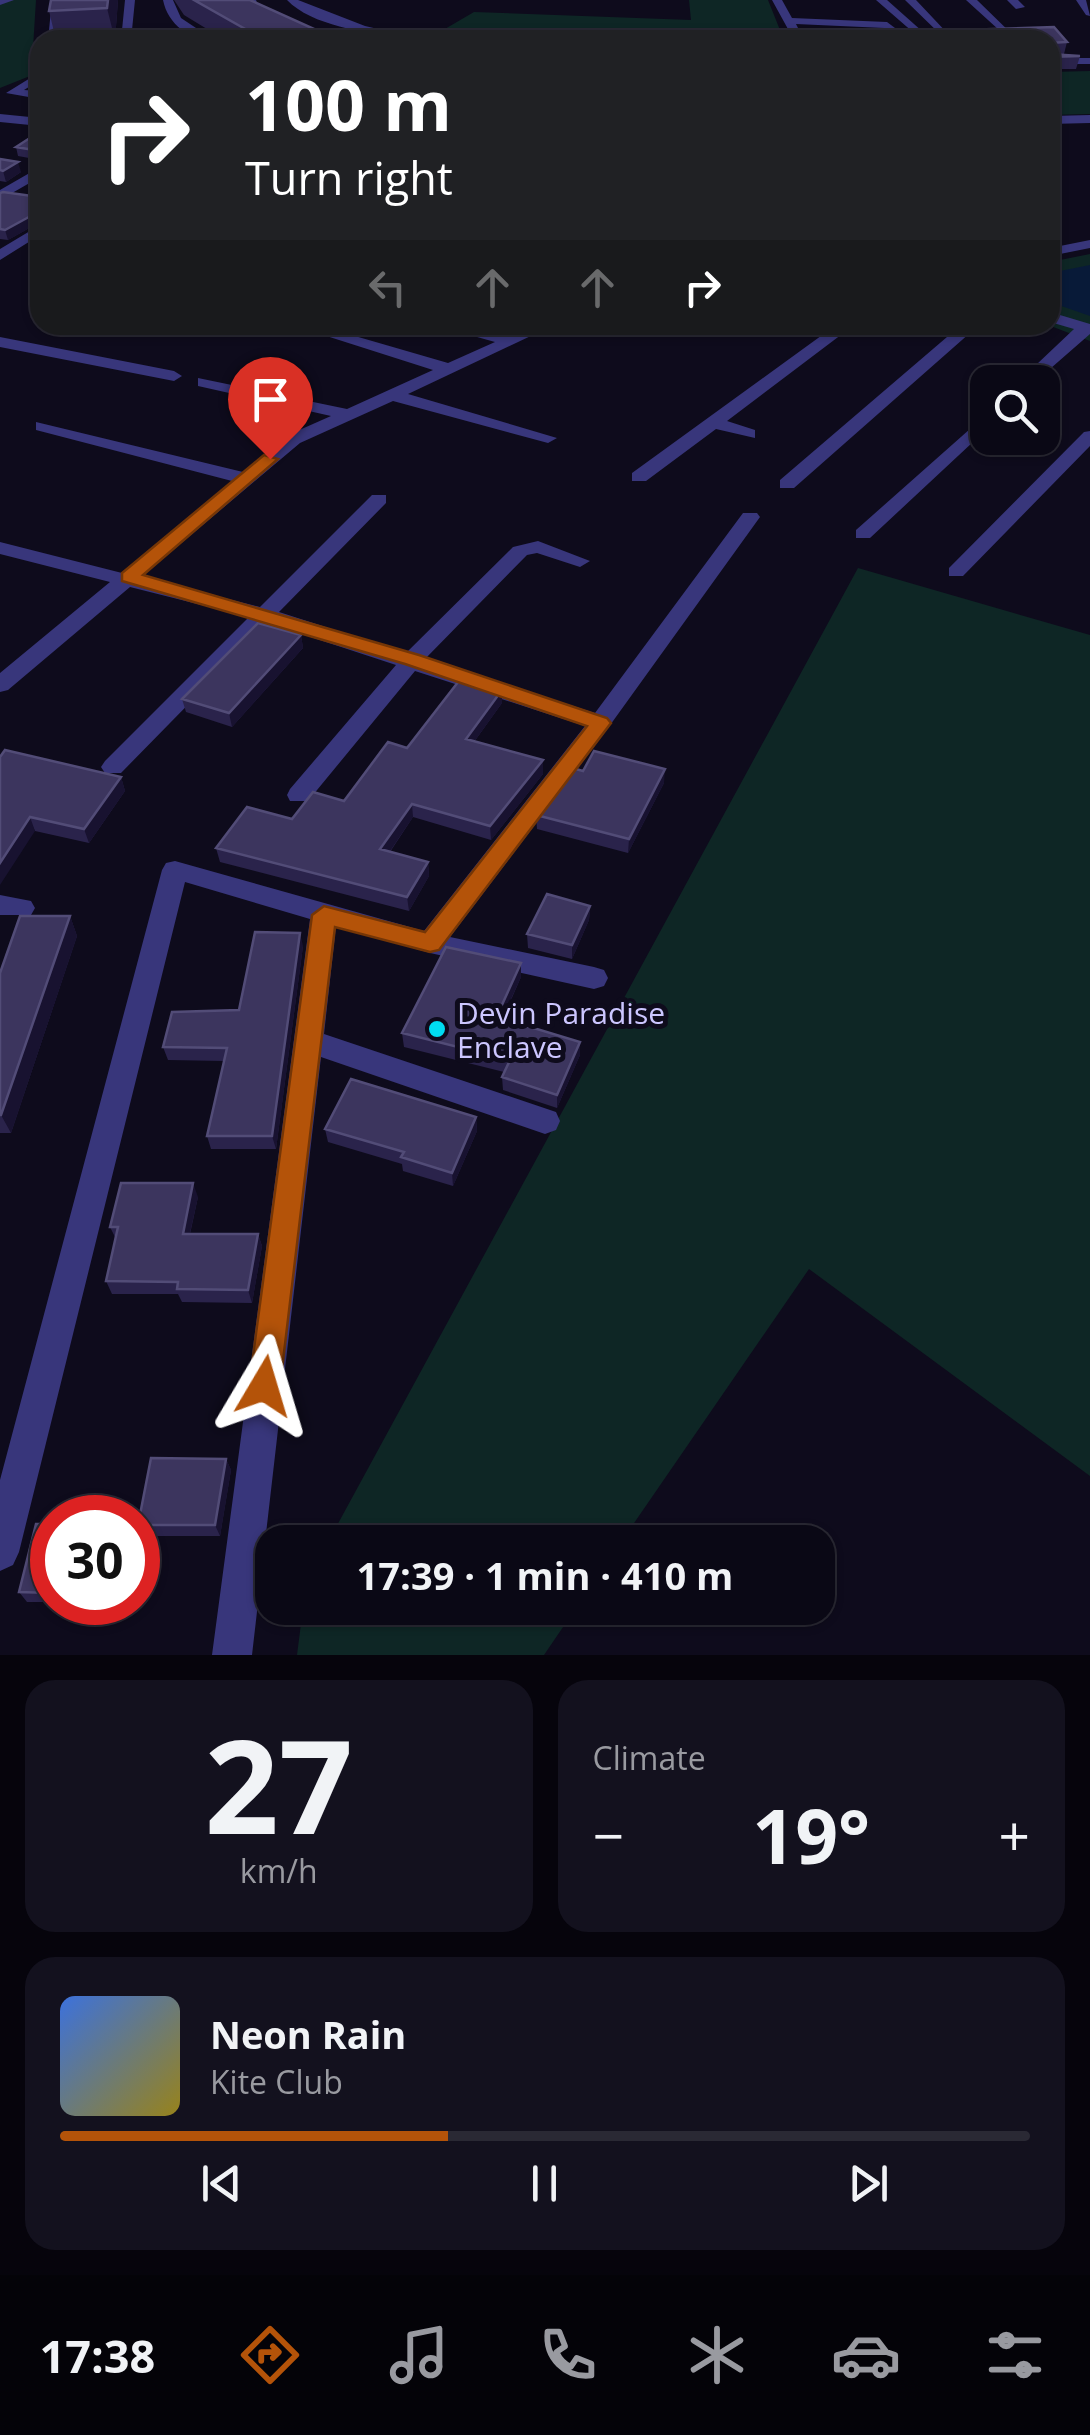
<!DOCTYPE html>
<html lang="en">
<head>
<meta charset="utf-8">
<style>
	body { margin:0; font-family:"Open Sans",sans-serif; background:#13111e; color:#f1f3f6; height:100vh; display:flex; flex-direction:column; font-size:38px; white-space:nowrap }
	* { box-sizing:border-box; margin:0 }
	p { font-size:32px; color:#999aa0 }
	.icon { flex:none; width:55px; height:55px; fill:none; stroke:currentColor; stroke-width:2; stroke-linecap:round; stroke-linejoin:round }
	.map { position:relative; height:1655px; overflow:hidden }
	.sheet { display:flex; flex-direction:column; gap:25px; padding:25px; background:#06040c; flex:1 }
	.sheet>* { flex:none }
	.hud { position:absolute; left:30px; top:30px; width:1030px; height:305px; border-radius:30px; box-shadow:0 2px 8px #0004,0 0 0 2px #2a2934; background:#202124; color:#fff; overflow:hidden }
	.fabs { position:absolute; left:970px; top:365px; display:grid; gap:20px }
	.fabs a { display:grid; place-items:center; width:90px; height:90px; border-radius:20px; background:#0a0815; box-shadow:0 2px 8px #0004,0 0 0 2px #2a2934; font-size:50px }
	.speed { position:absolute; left:30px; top:1495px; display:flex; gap:20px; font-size:50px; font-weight:700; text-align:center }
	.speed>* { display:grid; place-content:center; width:130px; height:130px; border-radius:50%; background:#0a0815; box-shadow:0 2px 8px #0004,0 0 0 2px #2a2934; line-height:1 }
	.speed .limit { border:15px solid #d22; background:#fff; color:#111 }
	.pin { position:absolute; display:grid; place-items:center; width:85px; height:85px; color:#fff; margin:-102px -42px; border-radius:50% 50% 50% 0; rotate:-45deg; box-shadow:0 0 10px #0007 }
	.pin .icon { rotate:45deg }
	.me { position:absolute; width:110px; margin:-55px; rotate:7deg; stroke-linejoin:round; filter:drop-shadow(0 0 8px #0008) }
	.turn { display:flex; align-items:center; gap:35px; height:210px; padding:0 50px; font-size:45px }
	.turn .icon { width:130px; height:130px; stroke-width:2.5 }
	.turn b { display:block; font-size:70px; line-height:85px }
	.lanes { display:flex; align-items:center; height:95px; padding:0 50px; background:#0003; justify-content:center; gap:50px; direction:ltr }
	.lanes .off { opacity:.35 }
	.big { font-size:75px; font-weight:700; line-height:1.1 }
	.sheet .card { flex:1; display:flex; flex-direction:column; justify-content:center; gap:15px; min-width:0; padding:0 35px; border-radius:30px; background:#13111e }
	.sheet .dial { align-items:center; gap:0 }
	.dial b { font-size:130px; line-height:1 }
	.song { display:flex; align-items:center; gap:30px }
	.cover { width:120px; height:120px; border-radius:15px; background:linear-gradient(135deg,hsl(220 70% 55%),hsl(50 70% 35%)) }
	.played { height:10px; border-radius:5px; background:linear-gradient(90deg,#b45309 40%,#2a2934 40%) }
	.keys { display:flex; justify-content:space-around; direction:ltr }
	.heat { display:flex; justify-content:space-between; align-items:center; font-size:55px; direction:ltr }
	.sheet .tiles { flex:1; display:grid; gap:25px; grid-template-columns:1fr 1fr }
	.card:last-child { grid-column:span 2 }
	.trip { position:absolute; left:255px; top:1525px; width:580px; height:100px; border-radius:30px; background:#0a0815; box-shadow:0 2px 8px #0004,0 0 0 2px #2a2934; font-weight:700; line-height:100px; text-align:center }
	.tabs { display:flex; height:160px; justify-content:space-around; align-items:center; background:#040308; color:#999aa0 }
	.tabs .icon { width:70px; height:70px }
	.tabs .selected { color:#b45309 }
	.tabs b { font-size:45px; color:#f1f3f6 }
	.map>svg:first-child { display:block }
</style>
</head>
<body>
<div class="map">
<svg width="1090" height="1655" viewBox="0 0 1090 1655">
	<rect width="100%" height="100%" fill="#0e0b1c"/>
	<path fill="#0e2625" d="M9 0H36L33 48 40 52V72L0 88V3Z
		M689 0H768L784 40H426L474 12 691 20Z
		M1090 71V114L1050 115V72Z
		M1090 254V341L1048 325 1050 262Z
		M858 568 1090 635V1476L809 1269 621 1542H328Z
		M303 1608H576L544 1655H297Z"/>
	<path fill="#081a38" d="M1090 265V316L1050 302V273Z"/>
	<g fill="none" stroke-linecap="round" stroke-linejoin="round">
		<path fill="#38367b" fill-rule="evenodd" d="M0 0H14L0 5Z
			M52 0H62L58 40H48Z
			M125 0H135L131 40H121Z
			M163 0H173L181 18 214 40C190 40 168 25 163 0Z
			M246 0H256L260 11 321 40H307L251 15Z
			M287 0H298L365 26 404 35 399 38C365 32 312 26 287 0Z
			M772 0H782L792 18 887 22 911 40H899L884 28 796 24 804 40H794Z
			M876 0H887L932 40H922Z
			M905 0H916L950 36H942Z
			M966 0H977L1018 40H1010Z
			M1007 0H1018L1025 7 1016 9Z
			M1076 0H1086L1090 16 1086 15Z
			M1050 58H1090V64H1050Z
			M40 72V80L24 90 40 91V99L6 93Z
			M0 114 40 118V126L0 122Z
			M1090 115V123L1050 124V116Z
			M40 167V177L0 200V190Z
			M40 225V235L0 260V249Z
			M1090 240V248L1050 256V248Z
			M1050 312 1090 324V334L1035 382H1018L1074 329 1050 322Z
			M292 325H317L448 363 495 342 434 325C460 325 487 336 507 335 521 335 534 325 554 325L408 394 557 438 548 443 393 401 300 443 141 577 260 607 372 495H386V503L279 612 406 653 513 547 538 541 590 561 580 567 537 553 527 555 425 659 595 713 743 513H757L760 517 608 728 450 937 594 967 604 970 608 978 604 986 594 989 430 953 336 926 324 1034 556 1112 560 1121 556 1130 545 1134 321 1057 252 1655H212L310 919 185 882 19 1552 13 1565 0 1571V1480L162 870 166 863 175 861 424 931 585 726 415 671 308 801H290L287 795 290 789 396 665 268 623 121 773H105L101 767 105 761 249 617 130 587 8 690 0 692V673L110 582 0 554V542L122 573 232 481 36 430V422L243 472 288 435 331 416 198 386V378L347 409 433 370Z
			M836 325H854L727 421 755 430V438L716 429 646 481H632V473Z
			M961 325H979L794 488H780V480Z
			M0 337 174 371 182 376 174 381 0 347Z
			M988 413V428L870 538H856V530Z
			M1090 431V446L963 576H949V568L1084 432Z
			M0 895 31 901 35 908 31 915H0Z"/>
	</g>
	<path fill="#2a234b" d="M118 0 115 40H56L49 11Z
		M174 0H250L314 40H225L184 15Z
		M1054 27 1067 42 1064 54 1059 55 1080 56 1076 69H1050V40H931L933 31Z
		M40 135V160L18 156 16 147Z
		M0 159 21 172 6 182 0 181Z
		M40 169V186L33 185 31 176Z
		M0 193 40 222 8 240 0 239Z
		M40 226V245L33 244 30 234Z
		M301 635 303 648 232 727 186 712 182 699Z
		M502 703 474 742 543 760V774L491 840 413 817 390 852 428 862 429 876 409 911 220 862 216 848 344 801 407 748Z
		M0 757 121 777 125 791 89 843 35 831Z
		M583 771 664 783 628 853 537 829 536 815Z
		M590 906 589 920 572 959 528 948 527 934Z
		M70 916 77 936 11 1133H0V973Z
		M303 946 276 1149H211L207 1136 224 1061 168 1060 163 1047 239 1010Z
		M521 977 507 1009 522 1013V1025L580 1042V1055L557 1108 503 1090 502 1077 504 1072 404 1047 402 1033Z
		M476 1117 477 1131 453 1186 403 1171 402 1164 328 1142 325 1129Z
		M198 1197 190 1234H258L262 1246 252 1303 182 1302 178 1294H112L106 1281 116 1239 110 1227Z
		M226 1459 231 1470 220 1536H143L138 1525Z
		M52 1524V1602H27L19 1592Z"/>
	<path fill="#181230" d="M108 0H118L115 40 107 8Z
		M312 28 314 40H261V38Z
		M18 162 21 172 6 182 3 171Z
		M38 212 40 222 8 240 5 230Z
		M301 635 303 648 232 727 229 713Z
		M502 690V703L466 753V739Z
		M543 760V774L491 840 490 826Z
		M665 769 664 783 628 853 629 839Z
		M121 777 125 791 89 843 84 829Z
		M412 804 413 817 382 863 380 849Z
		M30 817 35 831 0 885V863Z
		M428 862 429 876 409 911 407 897Z
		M590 906 589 920 572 959V945Z
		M70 916 77 936 11 1133 1 1115Z
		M300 933 303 946 276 1149 272 1136Z
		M521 963V977L501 1021V1007Z
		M580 1042V1055L557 1108V1095Z
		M476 1117 477 1131 453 1186 452 1173Z
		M193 1183 198 1197 187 1246 183 1234Z
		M258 1234 262 1246 252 1303 248 1290Z
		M226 1459 231 1470 220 1536 215 1525Z"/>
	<path fill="#3c355e" stroke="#524c77" stroke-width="2.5" d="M51 0H108L107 8 49 11Z
		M194 0H250L312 28 261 38Z
		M1054 27 1067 42 1050 43V54L1080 56 1050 57V40H940L933 31Z
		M841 39V40H757Z
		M36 134 40 135V151L16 147Z
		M0 159 18 162 3 171 0 170Z
		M40 169V177L31 176Z
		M3 192 40 197V220L38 212 5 230 0 229V193Z
		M40 226V235L30 234Z
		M258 623 301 635 229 713 182 699Z
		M462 677 502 690 466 739 543 760 490 826 412 804 380 849 428 862 407 897 216 848 247 807 292 819 313 792 344 801 388 742 407 748Z
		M5 750 121 777 84 829 30 817 0 863V757Z
		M594 751 665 769 629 839 536 815 572 768 583 771Z
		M547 894 590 906 572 945 527 934Z
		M20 916H70L1 1115H0V973Z
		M255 932 300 933 272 1136H207L227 1048 163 1047 172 1012 239 1010Z
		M446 947 521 963 501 1007 522 1013 517 1023 580 1042 557 1095 502 1077 510 1060 402 1033Z
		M351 1079 476 1117 452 1173 401 1157 404 1152 325 1129Z
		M121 1183H193L183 1234H258L248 1290 177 1289 178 1282 106 1281 118 1227H110Z
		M151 1458 226 1459 215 1525H138Z
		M36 1524H52V1593L19 1592Z"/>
	<path fill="#b45309" stroke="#753606" stroke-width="2.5" d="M264 455 278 459 143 575 419 655 607 718 611 723 439 950 430 952 335 927 280 1386 276 1397 264 1402 253 1397 249 1386 312 915 324 906 425 932 587 726 405 664 122 581V573Z"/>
	<circle fill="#00dcf1" stroke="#0e0b1c" stroke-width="4" cx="437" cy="1029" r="10"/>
	<g text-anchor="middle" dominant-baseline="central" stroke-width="10" stroke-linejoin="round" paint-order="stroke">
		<g font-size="30" fill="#ccc6ff" stroke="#0e0b1c" text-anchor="start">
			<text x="457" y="1012">Devin Paradise<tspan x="457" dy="34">Enclave</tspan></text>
		</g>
	</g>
</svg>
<div class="fabs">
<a><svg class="icon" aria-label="search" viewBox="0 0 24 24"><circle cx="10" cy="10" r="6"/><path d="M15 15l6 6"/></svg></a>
</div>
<div class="speed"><div class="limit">30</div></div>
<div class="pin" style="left:270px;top:459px;background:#d93025"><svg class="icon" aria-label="arrive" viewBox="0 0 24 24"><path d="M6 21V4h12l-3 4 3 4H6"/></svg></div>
<svg class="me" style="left:264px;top:1386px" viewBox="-20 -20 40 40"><path d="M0-17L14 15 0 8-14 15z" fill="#b45309" stroke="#fff" stroke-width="4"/></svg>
<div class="trip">17:39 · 1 min · 410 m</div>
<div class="hud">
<div class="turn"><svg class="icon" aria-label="right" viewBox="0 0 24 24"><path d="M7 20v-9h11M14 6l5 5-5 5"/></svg><div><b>100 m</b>Turn right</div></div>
<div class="lanes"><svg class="icon off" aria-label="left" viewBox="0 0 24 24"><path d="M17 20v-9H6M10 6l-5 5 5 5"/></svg><svg class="icon off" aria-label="ahead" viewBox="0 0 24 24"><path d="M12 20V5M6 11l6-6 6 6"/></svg><svg class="icon off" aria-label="ahead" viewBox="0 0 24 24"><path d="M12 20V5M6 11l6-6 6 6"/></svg><svg class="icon" aria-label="right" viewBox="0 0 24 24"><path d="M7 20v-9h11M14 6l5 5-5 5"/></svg></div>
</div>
</div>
<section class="sheet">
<div class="tiles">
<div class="card dial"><b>27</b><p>km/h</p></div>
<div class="card"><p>Climate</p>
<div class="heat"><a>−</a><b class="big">19°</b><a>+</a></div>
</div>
<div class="card">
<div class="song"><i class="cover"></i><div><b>Neon Rain</b><p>Kite Club</p></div></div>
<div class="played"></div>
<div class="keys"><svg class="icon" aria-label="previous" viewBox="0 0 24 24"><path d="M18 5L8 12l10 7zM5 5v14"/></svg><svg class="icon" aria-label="pause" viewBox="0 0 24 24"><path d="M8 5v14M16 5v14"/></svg><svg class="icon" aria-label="next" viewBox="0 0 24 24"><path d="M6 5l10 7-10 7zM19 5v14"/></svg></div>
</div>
</div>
</section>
<nav class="tabs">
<b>17:38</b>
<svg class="icon selected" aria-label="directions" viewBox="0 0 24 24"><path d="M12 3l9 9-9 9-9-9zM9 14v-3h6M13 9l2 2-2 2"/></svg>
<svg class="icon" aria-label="music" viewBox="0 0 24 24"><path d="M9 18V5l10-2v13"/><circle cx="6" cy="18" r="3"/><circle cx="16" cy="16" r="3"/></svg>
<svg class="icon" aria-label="phone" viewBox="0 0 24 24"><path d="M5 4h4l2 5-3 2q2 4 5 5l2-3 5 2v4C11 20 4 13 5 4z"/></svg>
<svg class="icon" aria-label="climate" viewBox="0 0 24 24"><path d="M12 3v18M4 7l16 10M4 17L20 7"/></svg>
<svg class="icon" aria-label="car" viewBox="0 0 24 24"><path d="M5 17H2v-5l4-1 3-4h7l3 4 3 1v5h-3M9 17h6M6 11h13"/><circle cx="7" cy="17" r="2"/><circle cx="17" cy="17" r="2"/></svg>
<svg class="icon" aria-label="filters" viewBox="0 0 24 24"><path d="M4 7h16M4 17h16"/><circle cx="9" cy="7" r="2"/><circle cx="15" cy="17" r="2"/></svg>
</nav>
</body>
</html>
